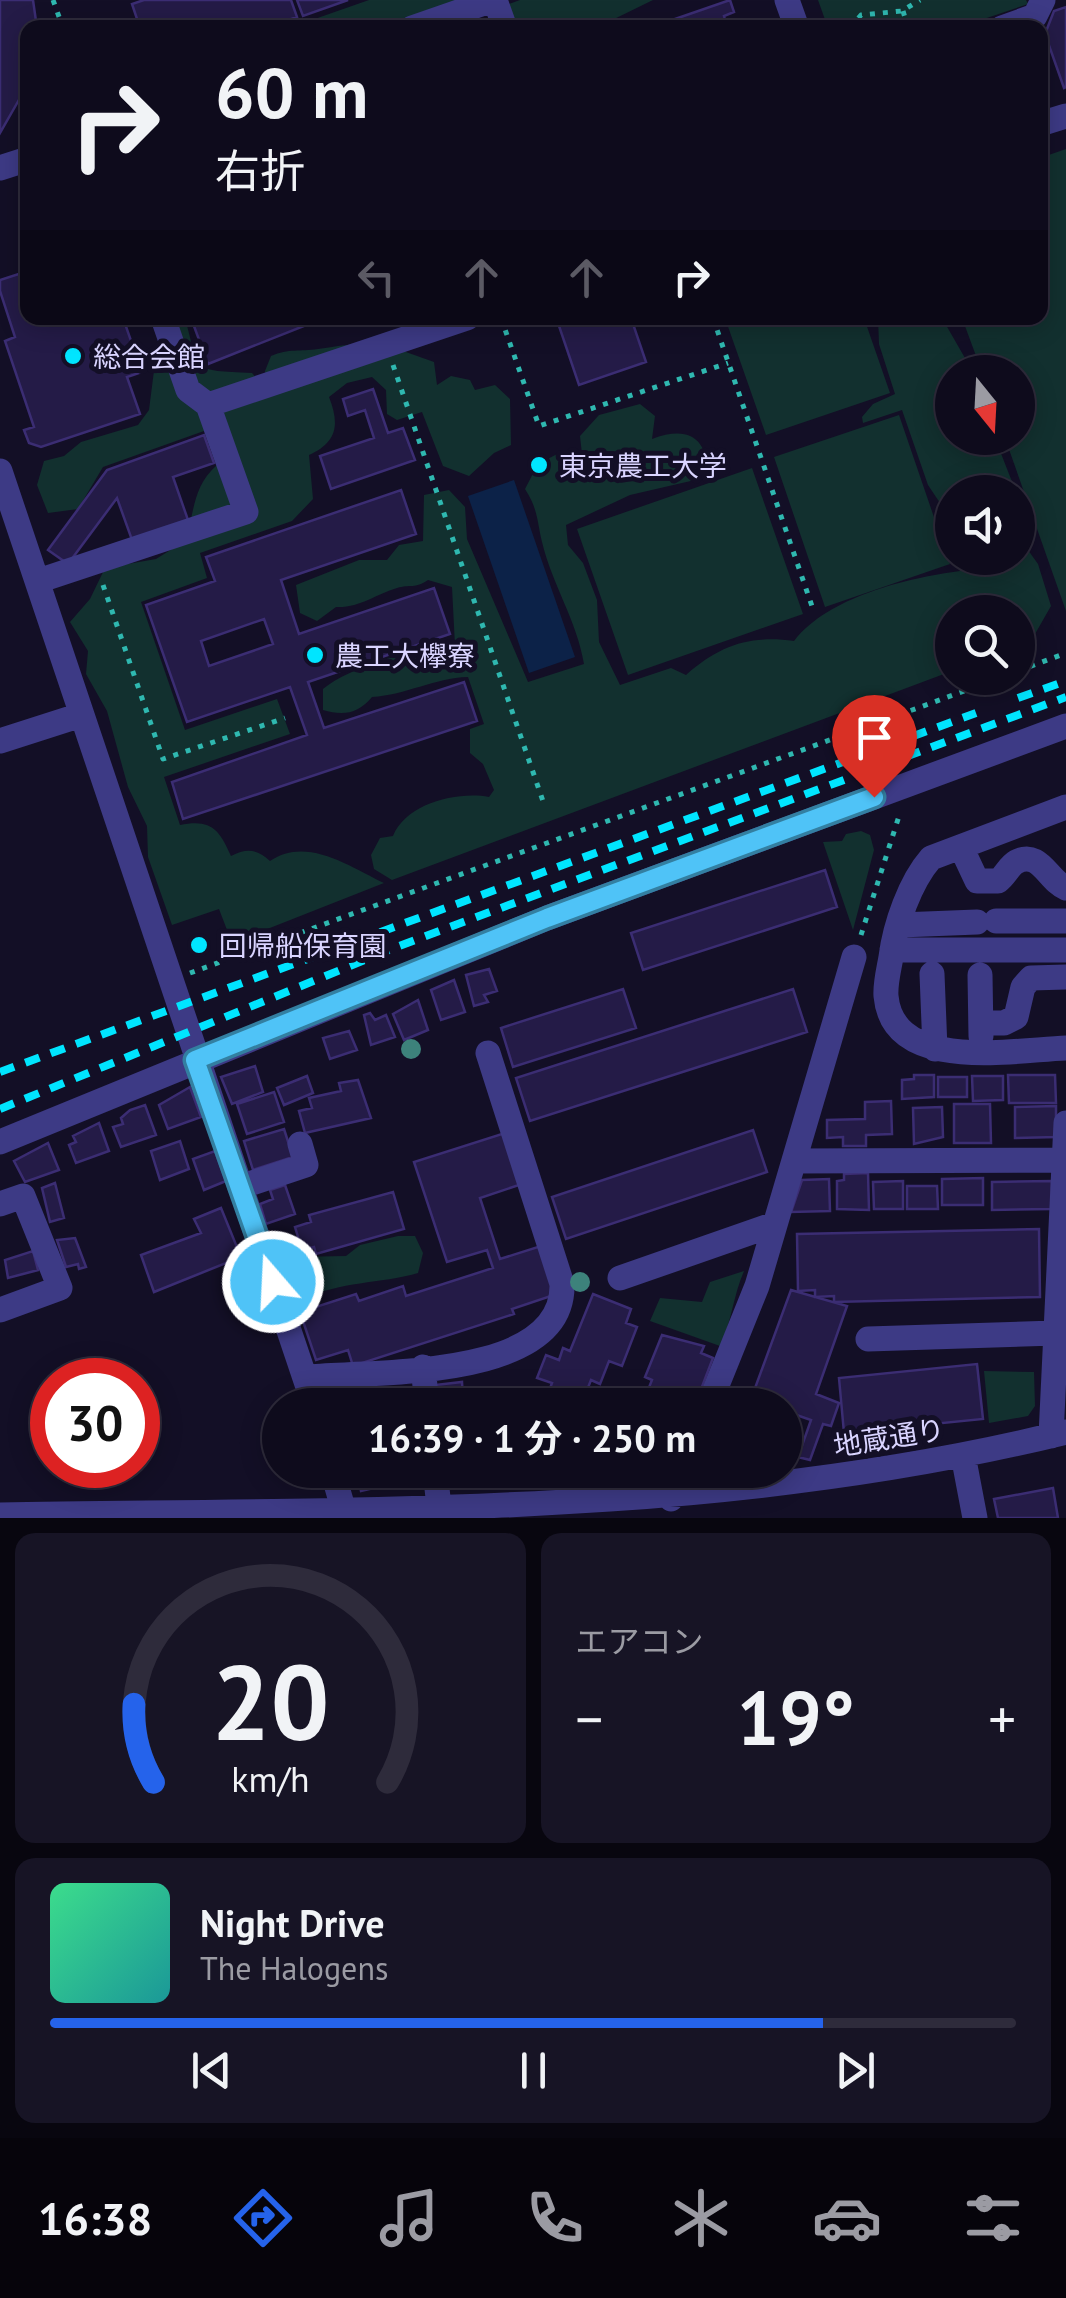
<!DOCTYPE html>
<html lang="ja">
<head>
<meta charset="utf-8">
<style>
	body { margin:0; font-family:"PT Sans","Noto Sans JP",sans-serif; background:#171425; color:#f1f3f6; height:100vh; display:flex; flex-direction:column; font-size:38px; white-space:nowrap }
	* { box-sizing:border-box; margin:0 }
	p { font-size:32px; color:#9b9ba3 }
	.icon { flex:none; width:55px; height:55px; fill:none; stroke:currentColor; stroke-width:2; stroke-linecap:round; stroke-linejoin:round }
	.map { position:relative; height:1518px; overflow:hidden }
	.sheet { display:flex; flex-direction:column; gap:15px; padding:15px; background:#08060f; flex:1 }
	.sheet>* { flex:none }
	.banner { position:absolute; left:20px; top:20px; width:1028px; height:305px; border-radius:20px; box-shadow:0 5px 25px #0003,0 0 0 2px #2e2b3b; background:#0e0b1c; color:#f1f3f6; overflow:hidden }
	.needle { width:65px; rotate:162deg }
	.tools { position:absolute; left:935px; top:355px; display:grid; gap:20px }
	.tools a { display:grid; place-items:center; width:100px; height:100px; border-radius:50%; background:#0e0b1c; box-shadow:0 5px 25px #0003,0 0 0 2px #2e2b3b; font-size:50px }
	.speed { position:absolute; left:30px; top:1358px; display:flex; gap:20px; font-size:50px; font-weight:700; text-align:center }
	.speed>* { display:grid; place-content:center; width:130px; height:130px; border-radius:50%; background:#0e0b1c; box-shadow:0 5px 25px #0003,0 0 0 2px #2e2b3b; line-height:1 }
	.speed .limit { border:15px solid #d22; background:#fff; color:#111 }
	.pin { position:absolute; display:grid; place-items:center; width:85px; height:85px; color:#fff; margin:-102px -42px; border-radius:50% 50% 50% 0; rotate:-45deg; box-shadow:0 0 10px #0007 }
	.pin .icon { rotate:45deg }
	.me { position:absolute; width:110px; margin:-55px; rotate:341deg; stroke-linejoin:round; filter:drop-shadow(0 0 8px #0008) }
	.turn { display:flex; align-items:center; gap:35px; height:210px; padding:0 30px; font-size:45px }
	.turn .icon { width:130px; height:130px; stroke-width:2.5 }
	.turn b { display:block; font-size:70px; line-height:85px }
	.lanes { display:flex; align-items:center; height:95px; padding:0 30px; background:#0003; justify-content:center; gap:50px; direction:ltr }
	.lanes .off { opacity:.35 }
	.big { font-size:75px; font-weight:700; line-height:1.1 }
	.sheet .widget { flex:1; display:flex; flex-direction:column; justify-content:center; gap:15px; min-width:0; padding:0 35px; border-radius:20px; background:#171425 }
	.sheet .dial { align-items:center; gap:0 }
	.dial svg { height:260px; overflow:visible; fill:none; stroke:#2e2b3b; stroke-width:7; stroke-linecap:round; text-anchor:middle }
	.dial text { fill:#f1f3f6; stroke:none }
	.song { display:flex; align-items:center; gap:30px }
	.cover { width:120px; height:120px; border-radius:15px; background:linear-gradient(135deg,hsl(150 70% 55%),hsl(180 70% 35%)) }
	.played { height:10px; border-radius:5px; background:linear-gradient(90deg,#2563eb 80%,#2e2b3b 80%) }
	.keys { display:flex; justify-content:space-around; direction:ltr }
	.heat { display:flex; justify-content:space-between; align-items:center; font-size:55px; direction:ltr }
	.sheet .tiles { flex:1; display:grid; gap:15px; grid-template-columns:1fr 1fr }
	.widget:last-child { grid-column:span 2 }
	.trip { position:absolute; left:262px; top:1388px; width:540px; height:100px; border-radius:50px; background:#0e0b1c; box-shadow:0 5px 25px #0003,0 0 0 2px #2e2b3b; font-weight:700; line-height:100px; text-align:center }
	.menu { display:flex; height:160px; justify-content:space-around; align-items:center; background:#06040b; color:#9b9ba3 }
	.menu .icon { width:70px; height:70px }
	.menu .on { color:#2563eb }
	.menu b { font-size:45px; color:#f1f3f6 }
	.map>svg:first-child { display:block }
</style>
</head>
<body>
<div class="map">
<svg width="1066" height="1518" viewBox="0 0 1066 1518">
	<rect width="100%" height="100%" fill="#130f26"/>
	<path fill="#12302f" d="M369 0H471L391 27 289 28Z
		M520 0H653L604 24 586 18 582 28 517 27 509 4Z
		M818 0H1026L1028 4 960 27 828 28Z
		M1066 149V611L1005 438H1018V372H982L962 318H1040V158Z
		M169 318H185C200 373 191 370 252 373L266 389 265 371 271 356C289 348 300 352 318 349 373 340 380 342 434 362L437 385 451 376 470 380 475 390 495 385 510 399 511 445 494 453 469 476 443 466 422 412 397 420 387 414 386 390 372 377 347 383 329 397C340 425 337 442 309 455L313 499 292 521 200 553 207 578 141 602 185 730 277 699 290 734 164 777 180 825C211 819 219 829 231 856 247 848 257 849 270 861 306 836 349 866 384 883L232 943 219 909 172 925 148 857 147 826 128 787 107 711 86 674 88 651 70 622 90 599 105 568 156 559 185 541C195 512 192 487 217 465L204 431 103 467 78 509 48 513 37 485 44 461 64 456 81 442 138 425 149 410 157 347 174 334Z
		M725 318H864L890 393 766 435Z
		M878 318H942L973 372H952V438H995L1016 492H952V521L928 485 902 410 863 423 862 417 873 404 895 394 879 344Z
		M640 404 655 416 652 439C689 425 708 438 708 477L630 495 566 525 568 545 583 563 597 600 599 642 620 685 671 668 686 675C720 645 750 635 794 641 828 597 907 578 960 571L956 558H1018V536L1038 564 1051 606 1035 634 1018 644V612H952V671L392 880 374 869 371 855 380 838 393 836C406 804 456 791 489 797L494 790 483 764 470 753V729L484 724 468 677C434 678 406 695 372 697 358 714 343 716 323 710V689C349 667 421 646 455 646L452 587 428 580C415 589 410 584 397 588 376 594 360 608 336 607L317 621 300 613 296 585 359 560H387L399 545 423 541 424 495 449 490 465 507 467 539 528 682 584 664C577 621 552 584 542 542 537 521 538 509 525 489L538 464 561 452 583 463 580 436 599 415Z
		M899 415 950 564 825 607 774 457Z
		M752 468 803 614 628 675 577 529Z
		M861 831 870 835 874 850 853 930 823 842 842 841 846 834Z
		M398 1236H415L423 1253 418 1273C380 1284 339 1281 306 1299L288 1289 284 1266 294 1257 346 1256 360 1245Z
		M744 1271C733 1296 732 1321 720 1346L650 1321 660 1298 702 1302 710 1282Z
		M984 1371 1034 1372 1035 1406 1028 1416 989 1423Z"/>
	<path fill="#0c2248" d="M514 480 575 657 529 673 468 496Z"/>
	<path fill="#241b47" stroke="#3b2d73" stroke-width="2.5" fill-rule="evenodd" d="M0 0H33L37 28H28V84L0 133Z
		M144 0H291L297 17 266 28H140L132 4Z
		M297 0H348L303 16Z
		M730 0 734 12 724 16 727 27 736 28H649Z
		M1066 7V87L1064 88 1045 34 1054 11Z
		M28 271V318H123L142 372 127 377 140 414 41 447 29 443 24 430 34 427 5 341 15 337 0 291V280Z
		M191 318H324L208 364Z
		M574 318H631L646 362 579 385 558 323Z
		M373 389 388 433 403 428 415 460 331 489 320 456 374 438 365 410 348 416 343 399Z
		M204 435 214 463 173 477 188 520 132 540 117 498 68 564 48 550 107 470Z
		M401 490 416 534 281 580 299 634 434 588 450 634 308 682 324 728 464 682 477 721 183 819 172 782 307 735 290 687 187 722 146 605 215 581 206 557ZM264 619 273 644 209 666 201 641Z
		M825 870 837 907 643 970 631 933Z
		M489 969 497 991 484 995 488 1002 474 1006 466 975Z
		M454 980 465 1012 441 1020 431 990Z
		M623 989 636 1028 513 1067 501 1028Z
		M793 989 807 1032 530 1121 516 1078Z
		M418 1000 428 1030 404 1040 393 1014Z
		M370 1013 375 1020 386 1015 395 1037 371 1045 364 1015Z
		M349 1031 357 1050 330 1059 323 1038Z
		M255 1066 263 1092 232 1104 221 1077Z
		M914 1075H934V1097L902 1099V1080L914 1079Z
		M1008 1075H1055L1056 1103H1009Z
		M307 1076 313 1093 284 1105 277 1088Z
		M972 1076H1003V1100L973 1101Z
		M938 1077H967V1097H938Z
		M358 1080 371 1118 305 1133 299 1111 312 1108 309 1098 341 1091 339 1083Z
		M190 1087 201 1117 168 1129 159 1105Z
		M274 1092 284 1122 247 1134 237 1104Z
		M891 1101 892 1134 866 1135V1146H843V1137L827 1138V1120L865 1119V1102Z
		M954 1104H990L991 1143H954Z
		M145 1105 156 1135 121 1147 113 1127 123 1124 121 1118 130 1110Z
		M1056 1106V1137L1015 1138V1107Z
		M942 1107 943 1137 914 1144 913 1108Z
		M99 1123 109 1151 76 1163 69 1145 76 1142 73 1136Z
		M284 1129 293 1157 253 1170 244 1141Z
		M753 1130 767 1172 566 1239 552 1197Z
		M505 1133 522 1184 480 1198 500 1259 541 1246 557 1294 512 1309 514 1314 353 1366 348 1350 316 1360 300 1312 356 1294 359 1301 403 1286 406 1296 493 1268 487 1250 447 1262 414 1162Z
		M180 1141 189 1169 160 1180 151 1151Z
		M48 1143 59 1170 25 1182 14 1161Z
		M215 1151 226 1181 204 1190 193 1159Z
		M868 1173 869 1210 837 1209V1181L844 1180V1174Z
		M983 1178V1205H942V1179Z
		M829 1179 830 1211 791 1212 802 1180Z
		M903 1181V1209H874L873 1182Z
		M1052 1181V1209L992 1210V1182Z
		M55 1183 64 1218 50 1222 42 1188Z
		M285 1185 295 1214 266 1224 260 1204 273 1199 270 1190Z
		M907 1186H937L938 1209H907Z
		M393 1192 404 1229 316 1254 314 1247 302 1250 295 1227 311 1222 309 1215Z
		M221 1208 241 1257 154 1292 141 1255 201 1233 194 1219Z
		M1039 1229 1040 1297 834 1302V1296L815 1297V1290L798 1291 797 1234Z
		M75 1238 86 1267 79 1269 78 1264 66 1267 57 1240Z
		M33 1251 38 1270 8 1278 5 1260Z
		M791 1290 847 1306 816 1394 839 1403 831 1426 823 1424 810 1460 798 1457 811 1420 785 1411V1405L751 1399Z
		M593 1294 631 1309 626 1323 637 1327 622 1366 609 1361 600 1384 591 1380 582 1403 587 1405 544 1404 552 1383 537 1378 546 1355 559 1360 563 1348 570 1351Z
		M662 1335 704 1346 701 1353 713 1358 695 1405H642L652 1380 645 1377Z
		M977 1364 983 1419 844 1433 839 1378Z
		M462 1382 463 1399 438 1402 435 1385Z
		M357 1470H408L409 1474 377 1481 378 1487 361 1491Z
		M558 1470H588L582 1487 556 1477Z
		M606 1470H666L663 1477 653 1474 648 1486Z
		M1053 1488 1058 1518H998L994 1499Z"/>
	<g fill="none" stroke-linecap="round" stroke-linejoin="round">
		<path stroke="#2fb8b0" stroke-width="5" stroke-dasharray="5 8" stroke-linecap="butt" d="M53 0 63 28
			M903 11 908 28
			M850 28 861 15 902 11 920 0
			M501 318 539 426 728 363
			M713 318 814 612
			M393 365 545 807
			M103 585 163 759 285 718
			M1018 671 1066 653
			M861 935 900 813
			M190 973 1000 678"/>
		<path stroke="#3d3a85" stroke-width="25" d="M495 0 505 28
			M787 0 797 28
			M412 28 493 0
			M1002 28 1035 16 1043 0
			M1040 124 1066 116
			M0 168 28 159
			M208 405 467 318
			M0 471 314 1405
			M38 581 246 512 208 405 188 390 163 318
			M0 741 81 715
			M1066 807 931 858C910 882 895 925 891 957 889 969 885 984 886 996 893 1073 1012 1050 1066 1048
			M961 847 977 881H998C1005 876 1009 866 1016 862 1040 849 1048 881 1066 888
			M996 921H1066
			M900 925 977 922
			M892 950H1066
			M932 974 935 1049
			M980 975 981 1036
			M981 1023H1004L1016 1017 1023 987 1031 978 1066 977
			M0 1142 547 918 1066 726
			M794 1161 1064 1160
			M240 1187 306 1165 300 1144
			M0 1204 23 1196 60 1288 0 1310
			M620 1278 775 1224
			M868 1339 1055 1333
			M423 1367 427 1405
			M306 1377C372 1371 565 1381 562 1284L488 1053
			M709 1405 757 1286 854 957
			M1051 1436 1066 1123
			M963 1455 975 1518
			M332 1470 346 1518
			M435 1470 439 1507
			M671 1499 683 1470
			M0 1515C355 1509 720 1518 1066 1432"/>
		<path stroke="#00e5ff" stroke-width="8" stroke-dasharray="15 12" stroke-linecap="butt" d="M1018 698 1066 681
			M0 1072 976 713
			M0 1109 399 946 1066 697"/>
	</g>
	<g fill="#3d827b">
		<circle cx="411" cy="1049" r="10"/>
		<circle cx="580" cy="1282" r="10"/>
	</g>
	<g fill="none" stroke-linecap="round" stroke-linejoin="round">
		<defs>
			<path id="route" d="M273 1282 195 1060 547 918 874 797"/>
		</defs>
		<use href="#route" stroke="#337fa1" stroke-width="25"/>
		<use href="#route" stroke="#4fc3f7" stroke-width="18"/>
	</g>
	<g fill="#00e5ff" stroke="#130f26" stroke-width="4">
		<circle cx="73" cy="356" r="10"/>
		<circle cx="539" cy="465" r="10"/>
		<circle cx="315" cy="655" r="10"/>
		<circle cx="199" cy="945" r="10"/>
	</g>
	<g text-anchor="middle" dominant-baseline="central" stroke-width="10" stroke-linejoin="round" paint-order="stroke">
		<g font-size="28" fill="#d9d4ff" stroke="#130f26" text-anchor="start">
			<text x="93" y="356">総合会館</text>
			<text x="559" y="465">東京農工大学</text>
			<text x="335" y="655">農工大欅寮</text>
			<text x="219" y="945">回帰船保育園</text>
		</g>
		<g font-size="28" fill="#d9d4ff" stroke="#130f26">
			<text transform="translate(889 1437) rotate(-9)">地蔵通り</text>
		</g>
	</g>
</svg>
<div class="tools">
<a><svg class="needle" viewBox="-14 -14 28 28"><path d="M0-13l5 13h-10z" fill="#e53935"/><path d="M0 13l5-13h-10z" fill="#9b9ba3"/></svg></a>
<a><svg class="icon" aria-label="sound" viewBox="0 0 24 24"><path d="M4 9h4l5-4v14l-5-4H4zM17 9q2 3 0 6"/></svg></a>
<a><svg class="icon" aria-label="search" viewBox="0 0 24 24"><circle cx="10" cy="10" r="6"/><path d="M15 15l6 6"/></svg></a>
</div>
<div class="speed"><div class="limit">30</div></div>
<div class="pin" style="left:874px;top:797px;background:#d93025"><svg class="icon" aria-label="arrive" viewBox="0 0 24 24"><path d="M6 21V4h12l-3 4 3 4H6"/></svg></div>
<svg class="me" style="left:273px;top:1282px" viewBox="-20 -20 40 40"><circle r="17" fill="#4fc3f7" stroke="#fff" stroke-width="3"/><path d="M0-11L8 9 0 5-8 9z" fill="#fff"/></svg>
<div class="trip">16:39 · 1 分 · 250 m</div>
<div class="banner">
<div class="turn"><svg class="icon" aria-label="right" viewBox="0 0 24 24"><path d="M7 20v-9h11M14 6l5 5-5 5"/></svg><div><b>60 m</b>右折</div></div>
<div class="lanes"><svg class="icon off" aria-label="left" viewBox="0 0 24 24"><path d="M17 20v-9H6M10 6l-5 5 5 5"/></svg><svg class="icon off" aria-label="ahead" viewBox="0 0 24 24"><path d="M12 20V5M6 11l6-6 6 6"/></svg><svg class="icon off" aria-label="ahead" viewBox="0 0 24 24"><path d="M12 20V5M6 11l6-6 6 6"/></svg><svg class="icon" aria-label="right" viewBox="0 0 24 24"><path d="M7 20v-9h11M14 6l5 5-5 5"/></svg></div>
</div>
</div>
<section class="sheet">
<div class="tiles">
<div class="widget dial"><svg viewBox="0 0 100 80">
<path d="M14 69A42 42 0 1 1 86 69"/>
<path d="M14 69A42 42 0 0 1 8 45" stroke="#2563eb"/>
<text x="50" y="56" font-size="32" font-weight="700">20</text>
<text x="50" y="72" font-size="11">km/h</text>
</svg></div>
<div class="widget"><p>エアコン</p>
<div class="heat"><a>−</a><b class="big">19°</b><a>+</a></div>
</div>
<div class="widget">
<div class="song"><i class="cover"></i><div><b>Night Drive</b><p>The Halogens</p></div></div>
<div class="played"></div>
<div class="keys"><svg class="icon" aria-label="previous" viewBox="0 0 24 24"><path d="M18 5L8 12l10 7zM5 5v14"/></svg><svg class="icon" aria-label="pause" viewBox="0 0 24 24"><path d="M8 5v14M16 5v14"/></svg><svg class="icon" aria-label="next" viewBox="0 0 24 24"><path d="M6 5l10 7-10 7zM19 5v14"/></svg></div>
</div>
</div>
</section>
<nav class="menu">
<b>16:38</b>
<svg class="icon on" aria-label="directions" viewBox="0 0 24 24"><path d="M12 3l9 9-9 9-9-9zM9 14v-3h6M13 9l2 2-2 2"/></svg>
<svg class="icon" aria-label="music" viewBox="0 0 24 24"><path d="M9 18V5l10-2v13"/><circle cx="6" cy="18" r="3"/><circle cx="16" cy="16" r="3"/></svg>
<svg class="icon" aria-label="phone" viewBox="0 0 24 24"><path d="M5 4h4l2 5-3 2q2 4 5 5l2-3 5 2v4C11 20 4 13 5 4z"/></svg>
<svg class="icon" aria-label="climate" viewBox="0 0 24 24"><path d="M12 3v18M4 7l16 10M4 17L20 7"/></svg>
<svg class="icon" aria-label="car" viewBox="0 0 24 24"><path d="M5 17H2v-5l4-1 3-4h7l3 4 3 1v5h-3M9 17h6M6 11h13"/><circle cx="7" cy="17" r="2"/><circle cx="17" cy="17" r="2"/></svg>
<svg class="icon" aria-label="filters" viewBox="0 0 24 24"><path d="M4 7h16M4 17h16"/><circle cx="9" cy="7" r="2"/><circle cx="15" cy="17" r="2"/></svg>
</nav>
</body>
</html>
